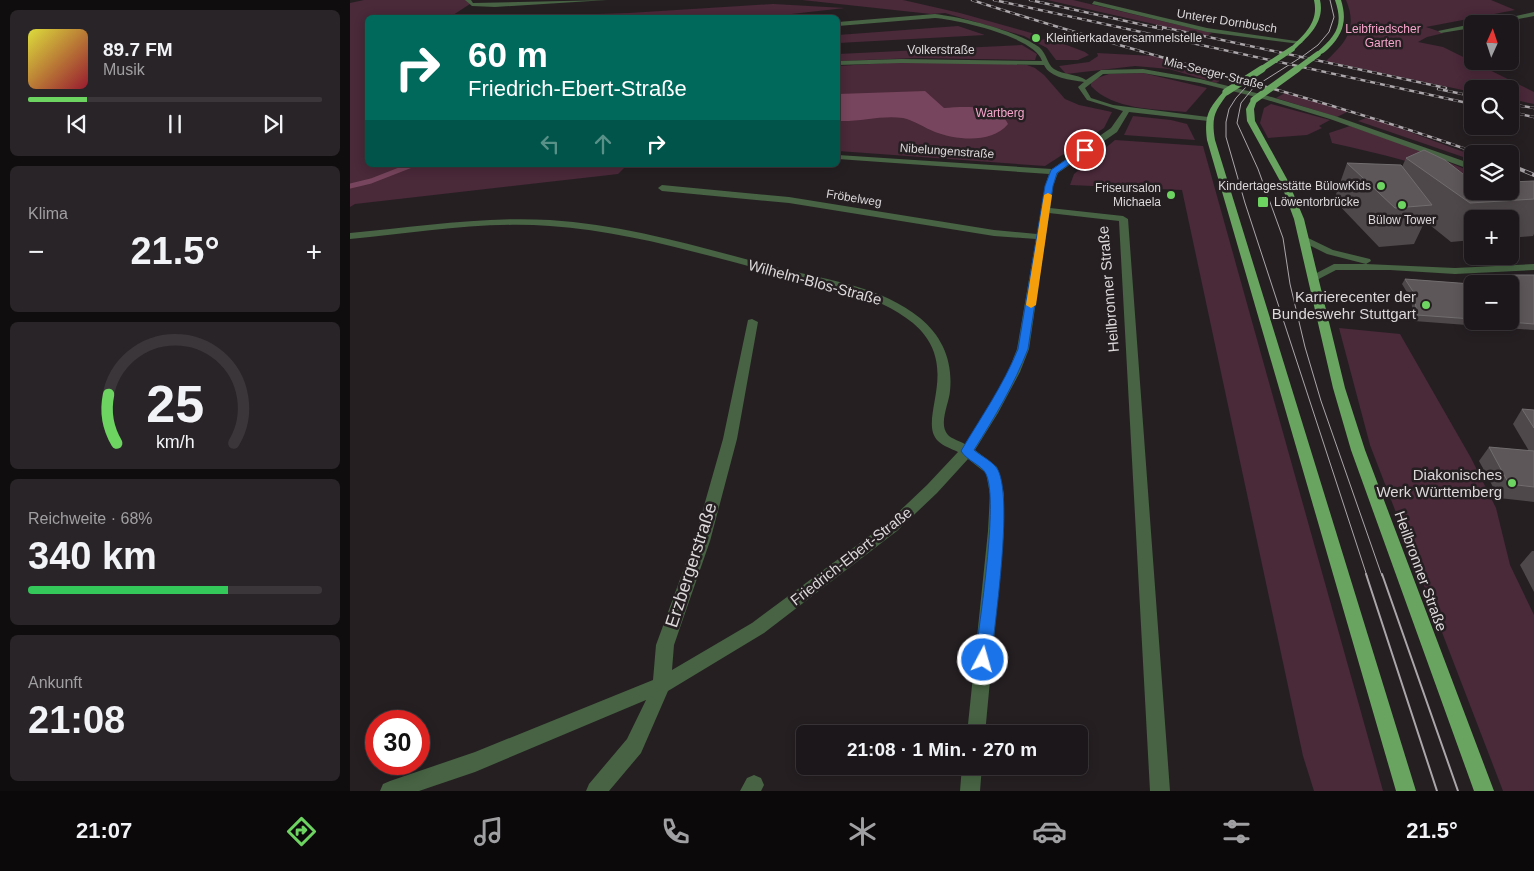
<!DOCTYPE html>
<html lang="de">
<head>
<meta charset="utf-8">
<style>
	body { margin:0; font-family:Helvetica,sans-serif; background:#292427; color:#f1f3f6; height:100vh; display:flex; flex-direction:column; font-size:19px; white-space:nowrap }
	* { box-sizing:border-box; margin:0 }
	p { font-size:16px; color:#a09fa2 }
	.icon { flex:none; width:28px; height:28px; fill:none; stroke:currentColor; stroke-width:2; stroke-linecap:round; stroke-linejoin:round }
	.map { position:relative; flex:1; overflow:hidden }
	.side { display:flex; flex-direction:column; gap:10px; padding:10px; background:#0f0d0e; width:350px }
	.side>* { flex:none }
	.hud { position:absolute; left:15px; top:15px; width:475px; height:152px; border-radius:8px; box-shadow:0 2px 12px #0003,0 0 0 1px #3a3639; background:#00695c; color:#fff; overflow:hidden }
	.needle { width:32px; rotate:3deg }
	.tools { position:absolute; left:1114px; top:15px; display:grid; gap:10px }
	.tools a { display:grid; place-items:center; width:55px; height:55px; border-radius:8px; background:#1c171a; box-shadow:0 2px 12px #0003,0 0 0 1px #3a3639; font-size:25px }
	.speed { position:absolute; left:15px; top:710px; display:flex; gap:10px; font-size:25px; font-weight:700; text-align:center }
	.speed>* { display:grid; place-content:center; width:65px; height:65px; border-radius:50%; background:#1c171a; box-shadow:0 2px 12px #0003,0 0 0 1px #3a3639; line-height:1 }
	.speed .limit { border:8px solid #d22; background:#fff; color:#111 }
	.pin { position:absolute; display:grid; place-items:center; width:42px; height:42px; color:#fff; margin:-21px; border:2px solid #fff; border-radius:50%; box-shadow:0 1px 5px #0007 }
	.me { position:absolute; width:55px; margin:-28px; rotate:6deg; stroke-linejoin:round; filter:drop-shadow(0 0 4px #0008) }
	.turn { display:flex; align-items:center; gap:18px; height:105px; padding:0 20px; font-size:22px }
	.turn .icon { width:65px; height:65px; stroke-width:2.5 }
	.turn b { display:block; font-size:35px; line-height:42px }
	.lanes { display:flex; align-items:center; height:48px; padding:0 20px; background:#0003; justify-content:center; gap:25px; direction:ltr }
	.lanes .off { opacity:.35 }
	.big { font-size:38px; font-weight:700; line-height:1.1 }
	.side .tile { flex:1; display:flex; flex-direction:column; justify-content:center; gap:8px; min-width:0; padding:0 18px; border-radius:8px; background:#292427 }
	.side .dial { align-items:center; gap:0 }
	.dial svg { height:130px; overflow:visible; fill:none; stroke:#3a3639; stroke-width:7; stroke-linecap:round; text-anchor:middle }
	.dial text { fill:#f1f3f6; stroke:none }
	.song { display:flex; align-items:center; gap:15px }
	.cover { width:60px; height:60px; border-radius:8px; background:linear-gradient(135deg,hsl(60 70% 55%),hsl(350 70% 35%)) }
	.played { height:5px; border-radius:2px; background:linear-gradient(90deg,#6dd361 20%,#3a3639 20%) }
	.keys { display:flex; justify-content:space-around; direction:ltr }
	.heat { display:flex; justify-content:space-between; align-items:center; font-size:28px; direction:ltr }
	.charge { height:8px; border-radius:4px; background:linear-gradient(90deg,#34c759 68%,#3a3639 0) }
	.trip { position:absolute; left:446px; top:725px; width:292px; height:50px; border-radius:8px; background:#1c171a; box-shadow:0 2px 12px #0003,0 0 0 1px #3a3639; font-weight:700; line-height:50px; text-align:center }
	.tab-bar { display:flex; height:80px; justify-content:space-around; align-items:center; background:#0b090a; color:#a09fa2 }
	.tab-bar .icon { width:35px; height:35px }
	.tab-bar .current { color:#6dd361 }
	.tab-bar b { font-size:22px; color:#f1f3f6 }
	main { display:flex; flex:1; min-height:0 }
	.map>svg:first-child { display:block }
</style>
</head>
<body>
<main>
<section class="side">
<div class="tile">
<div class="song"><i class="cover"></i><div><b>89.7 FM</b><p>Musik</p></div></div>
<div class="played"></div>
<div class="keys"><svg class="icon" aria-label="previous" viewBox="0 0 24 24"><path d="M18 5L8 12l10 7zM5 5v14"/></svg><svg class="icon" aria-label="pause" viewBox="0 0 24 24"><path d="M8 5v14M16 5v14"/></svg><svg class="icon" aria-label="next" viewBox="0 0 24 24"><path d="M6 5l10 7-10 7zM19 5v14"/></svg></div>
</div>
<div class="tile"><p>Klima</p>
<div class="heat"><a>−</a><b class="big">21.5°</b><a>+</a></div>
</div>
<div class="tile dial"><svg viewBox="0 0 100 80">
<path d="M14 69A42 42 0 1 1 86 69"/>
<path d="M14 69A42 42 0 0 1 9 39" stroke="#6dd361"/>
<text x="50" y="56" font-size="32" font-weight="700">25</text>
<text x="50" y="72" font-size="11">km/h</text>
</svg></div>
<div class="tile"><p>Reichweite · 68%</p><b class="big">340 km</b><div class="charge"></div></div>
<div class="tile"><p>Ankunft</p><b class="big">21:08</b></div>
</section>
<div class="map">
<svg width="1184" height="791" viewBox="0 0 1184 791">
	<rect width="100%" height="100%" fill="#251f22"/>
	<path fill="#4a2939" d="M14 0H117L120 4 100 17 18 18V165H277L268 174 5 204 0 207V3Z
		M452 0H553L610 13 685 34 687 35 680 39 688 41 698 38 735 52 739 55 728 60H706L697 48 674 36 595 13 581 14Z
		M697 0H723L862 33 857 36Z
		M996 0H1141L1165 10 1076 27 1094 33 1077 37 1068 42 1093 47 1184 92V104L1160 99V89H1122V92L976 61C996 42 1008 29 996 0Z
		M423 4 495 8 405 18 149 17 279 13Z
		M608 26 635 35 488 43V35Z
		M672 45 687 54 685 60 567 58 488 61V54Z
		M747 53 803 56 877 77 866 83 819 69 785 66 716 74 709 66 739 62 748 56Z
		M537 63H641L677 65 685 68 694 75 715 99 729 105 762 112 754 128 695 166 488 151V66Z
		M793 73 857 88 836 112C805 109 763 110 741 86V80L759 74Z
		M935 93 999 111 987 117 926 98Z
		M921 104 980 120 969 126 972 128 957 135 918 138 910 123 914 108Z
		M783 116 821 120 837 124 845 140 774 135Z
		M1019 117 1122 155V160L1008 121Z
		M1000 126 1066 149 1122 172V185C1077 164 1030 154 982 143L979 133Z
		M765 140 853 146 1033 791H964L953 756 832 190 720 185 724 174Z
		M989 328 1050 334 1121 458 1146 508 1160 565 1184 615V791H1153L1020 445Z"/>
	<path fill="#77455d" d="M575 91 594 108C613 107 649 103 658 124 642 144 606 140 585 132 575 128 563 120 553 118 532 115 509 122 488 121V94Z"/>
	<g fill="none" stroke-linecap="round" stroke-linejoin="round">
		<path stroke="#77455d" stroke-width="5" d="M0 186 21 181 62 165"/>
		<path fill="#476343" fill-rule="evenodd" d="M115 0H121L123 3 257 0 145 7 122 6Z
			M744 1 857 28 953 42 950 44 857 32 742 4Z
			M1184 12V16L1143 24H1130Z
			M585 14C612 17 667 31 689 47 697 54 697 64 704 69 714 75 727 74 736 80L751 70 793 69 850 79 918 96 985 116 1122 164V169H1119L980 119 914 99 850 83 793 73 753 74 735 88 741 98 763 105 858 117 862 119 858 121 779 112 767 132 708 173 703 186 700 208 773 216 778 219 820 791H800L769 221 699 213 679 349 670 372 648 413 625 450 647 467 654 494V531L635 734H617L638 531 640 494 636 473 618 459 587 493 547 531 414 633 318 691 291 753 259 791H236L239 784 277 739 296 700 125 772 69 791H30L33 784 40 781 125 752 303 680 306 645 344 541 373 439 398 320 402 319 408 322 387 439 360 541 324 645 322 670 402 623 537 523 577 485 608 452C602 449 593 446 588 441 566 419 614 367 563 323 526 293 474 285 429 274 354 255 278 231 200 226 134 221 66 233 0 239V233C66 227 134 216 200 220 279 225 356 249 433 269 479 280 532 287 570 318 593 337 603 362 600 391 599 404 588 424 598 435 602 439 610 441 615 444L636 412 658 372 667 349 686 239 644 236 439 203 312 191 308 188 312 185 439 197 644 230 687 234 695 186 699 174 488 159V155L702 169 761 128 773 111 737 100 728 87 734 82C721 80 700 78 694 65L551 63 488 65V61L551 59 692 61C685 37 609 20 585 18L488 26V22Z
			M1122 24V28L1091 33 1088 31Z
			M954 236 983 250 1020 259 1021 261 1016 264 1105 268 1184 264V270L1105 274 1040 270H986L963 282 958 279 959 277 984 264H1016L977 254 951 241V237Z
			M612 766H632L630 791H610Z
			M404 775 411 778 414 785 411 791H390L397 778Z"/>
		<path fill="#69a561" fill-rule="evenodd" d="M964 0H970C975 22 959 36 944 50H940V48C955 34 969 22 964 0Z
			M985 0H991C997 19 994 33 979 48 975 52 972 55 966 55V53C986 36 994 26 985 0Z
			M874 91 879 92C865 111 861 116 865 140L1066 791H1046L857 140C854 116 858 109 874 91Z
			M904 98 907 100 904 109 905 121 938 181 954 219 995 388 1015 450 1144 791H1124L1001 450 983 388 944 219 930 181 897 121 896 109 901 100Z"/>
		<path stroke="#aba6a9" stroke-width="1" d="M980 0 984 17 979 32 968 45 953 56 904 87 891 103 887 123 908 169 933 238 940 284 955 347 971 401 1032 576
			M896 87 886 98 879 109 876 122V137L895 203 1017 576"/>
		<path stroke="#aba6a9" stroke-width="2" d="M1016 574 1087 791
			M1032 574 1108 791"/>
		<defs>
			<path id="rail-far1" d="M622 0C790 56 963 94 1130 154
				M644 0 1122 104
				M680 0 812 29
				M807 26 1096 88
				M1088 89 1122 96
				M1160 104 1184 108
				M1160 112 1184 117"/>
			<path id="rail" d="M1160 165 1184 175"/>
		</defs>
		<use href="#rail-far1" stroke="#aba6a9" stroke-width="2.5"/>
		<use href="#rail" stroke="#aba6a9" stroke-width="4"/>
		<use href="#rail-far1" stroke="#251f22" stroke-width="2" stroke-dasharray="5" stroke-linecap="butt"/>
		<use href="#rail" stroke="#251f22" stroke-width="2.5" stroke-dasharray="8" stroke-linecap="butt"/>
		<path stroke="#69a561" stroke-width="5.5" d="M910 70 942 49
			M946 70 968 54"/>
		<path stroke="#69a561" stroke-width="7" d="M876 92 912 69
			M904 100 947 69"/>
	</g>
	<path fill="#4e484a" d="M1056 158 1122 191 1184 181V234L1183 236 1160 238V219H1122V240L1101 242 1075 221 1064 244 1029 247 984 200 997 163 1052 167Z
		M1122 275H1184V330L1064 321 1061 299 1052 284 1055 279 1122 284V321H1160V284H1123L1119 281Z
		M1172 409 1184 410V502L1149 498 1129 461 1139 447 1179 451 1163 424Z
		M1182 551H1184V592L1170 565Z"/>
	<path fill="#5d5759" stroke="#716c6e" d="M1074 150 1095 160 1122 181V191H1160V182L1184 181V199L1120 203 1056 158Z
		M997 163 1051 165 1082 205 1045 208Z
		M1122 275H1184V324L1147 321H1160V284H1134Z
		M1055 279 1122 284V319L1067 315 1064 293Z
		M1172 409 1184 410V428Z
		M1139 447 1184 451V487L1159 484Z"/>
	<path fill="#1a73e8" stroke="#114b97" d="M733 148 739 150 707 173 703 186 678 349C664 385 645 417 624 450 631 456 644 462 648 470 663 500 645 621 641 660L639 665 633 667 627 665 625 660C629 624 649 501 636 474 632 465 617 461 611 451 631 417 653 386 668 349L695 186 701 170Z"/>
	<path fill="#f59e0b" d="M698 193 702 195 686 305 681 308 676 305 694 195Z"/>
	<g fill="#6dd361" stroke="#251f22" stroke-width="2">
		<circle cx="686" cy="38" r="5"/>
		<circle cx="1031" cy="186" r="5"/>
		<circle cx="821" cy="195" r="5"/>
		<rect x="907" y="196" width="12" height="12" rx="2.5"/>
		<circle cx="1052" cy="205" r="5"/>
		<circle cx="1076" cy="305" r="5"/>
		<circle cx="1162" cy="483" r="5"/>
	</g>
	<g text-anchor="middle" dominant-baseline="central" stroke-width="5" stroke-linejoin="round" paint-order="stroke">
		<g font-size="12" fill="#dcd8da" stroke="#251f22">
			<text transform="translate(877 21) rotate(9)">Unterer Dornbusch</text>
			<text x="591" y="50">Volkerstraße</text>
			<text transform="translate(864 73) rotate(14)">Mia-Seeger-Straße</text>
			<text transform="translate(597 151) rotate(4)">Nibelungenstraße</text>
			<text transform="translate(504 198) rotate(9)">Fröbelweg</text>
		</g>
		<g font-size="12" fill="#f6a5cb" stroke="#251f22">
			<text x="1033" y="29">Leibfriedscher<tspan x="1033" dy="14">Garten</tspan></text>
			<text x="650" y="113">Wartberg</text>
		</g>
		<g font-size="12" fill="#dcd8da" stroke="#251f22" text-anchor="start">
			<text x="696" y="38">Kleintierkadaversammelstelle</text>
			<text x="1021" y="186" text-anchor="end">Kindertagesstätte BülowKids</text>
			<text x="811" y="188" text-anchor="end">Friseursalon<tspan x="811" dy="14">Michaela</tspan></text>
			<text x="924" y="202">Löwentorbrücke</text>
			<text x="1052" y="220" text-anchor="middle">Bülow Tower</text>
		</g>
		<g font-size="15" fill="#dcd8da" stroke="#251f22">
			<text transform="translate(465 282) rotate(15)">Wilhelm-Blos-Straße</text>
			<text transform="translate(758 289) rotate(-95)">Heilbronner Straße</text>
			<text transform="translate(501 556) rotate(-38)">Friedrich-Ebert-Straße</text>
			<text transform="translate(1071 571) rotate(70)">Heilbronner Straße</text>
		</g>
		<g font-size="15" fill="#dcd8da" stroke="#251f22" text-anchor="end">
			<text x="1066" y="296">Karrierecenter der<tspan x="1066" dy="17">Bundeswehr Stuttgart</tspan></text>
			<text x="1152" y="474">Diakonisches<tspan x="1152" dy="17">Werk Württemberg</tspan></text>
		</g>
		<g font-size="18" fill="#dcd8da" stroke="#251f22">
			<text transform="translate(341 565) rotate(-72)">Erzbergerstraße</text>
		</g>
	</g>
</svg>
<div class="tools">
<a><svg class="needle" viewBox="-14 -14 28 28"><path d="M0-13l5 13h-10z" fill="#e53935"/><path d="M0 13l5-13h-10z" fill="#a09fa2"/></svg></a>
<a><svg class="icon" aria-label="search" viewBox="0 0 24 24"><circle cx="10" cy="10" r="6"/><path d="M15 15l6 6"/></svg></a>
<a><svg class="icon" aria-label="layers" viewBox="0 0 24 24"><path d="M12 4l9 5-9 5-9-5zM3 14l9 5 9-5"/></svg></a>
<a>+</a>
<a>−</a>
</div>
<div class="speed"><div class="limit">30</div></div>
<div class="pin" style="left:735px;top:150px;background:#d93025"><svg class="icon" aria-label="arrive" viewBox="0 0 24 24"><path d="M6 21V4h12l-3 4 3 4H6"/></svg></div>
<svg class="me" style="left:633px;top:660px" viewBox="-20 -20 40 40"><circle r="17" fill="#1a73e8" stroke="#fff" stroke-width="3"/><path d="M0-11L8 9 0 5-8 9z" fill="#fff"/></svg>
<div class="trip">21:08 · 1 Min. · 270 m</div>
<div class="hud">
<div class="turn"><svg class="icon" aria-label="right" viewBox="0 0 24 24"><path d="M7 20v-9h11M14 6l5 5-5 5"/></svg><div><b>60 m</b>Friedrich-Ebert-Straße</div></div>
<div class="lanes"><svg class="icon off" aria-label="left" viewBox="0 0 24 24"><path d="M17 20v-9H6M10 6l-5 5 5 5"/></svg><svg class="icon off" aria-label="ahead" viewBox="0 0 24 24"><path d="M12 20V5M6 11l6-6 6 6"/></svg><svg class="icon" aria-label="right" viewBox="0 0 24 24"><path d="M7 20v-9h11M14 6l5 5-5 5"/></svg></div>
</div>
</div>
</main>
<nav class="tab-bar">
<b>21:07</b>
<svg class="icon current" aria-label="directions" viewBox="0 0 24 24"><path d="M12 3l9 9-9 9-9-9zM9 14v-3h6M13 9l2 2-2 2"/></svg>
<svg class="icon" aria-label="music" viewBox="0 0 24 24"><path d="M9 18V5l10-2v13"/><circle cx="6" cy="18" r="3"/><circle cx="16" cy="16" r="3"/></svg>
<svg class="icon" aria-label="phone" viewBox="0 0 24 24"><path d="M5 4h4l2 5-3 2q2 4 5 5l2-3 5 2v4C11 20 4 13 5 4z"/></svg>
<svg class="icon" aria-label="climate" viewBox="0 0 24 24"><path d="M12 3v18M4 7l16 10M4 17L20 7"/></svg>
<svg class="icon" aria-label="car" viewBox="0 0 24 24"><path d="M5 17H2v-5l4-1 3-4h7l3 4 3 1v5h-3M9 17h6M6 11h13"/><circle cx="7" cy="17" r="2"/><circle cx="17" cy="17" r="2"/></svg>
<svg class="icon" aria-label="filters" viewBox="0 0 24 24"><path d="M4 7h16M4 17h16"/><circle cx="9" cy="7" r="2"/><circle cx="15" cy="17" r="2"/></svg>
<b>21.5°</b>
</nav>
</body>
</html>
